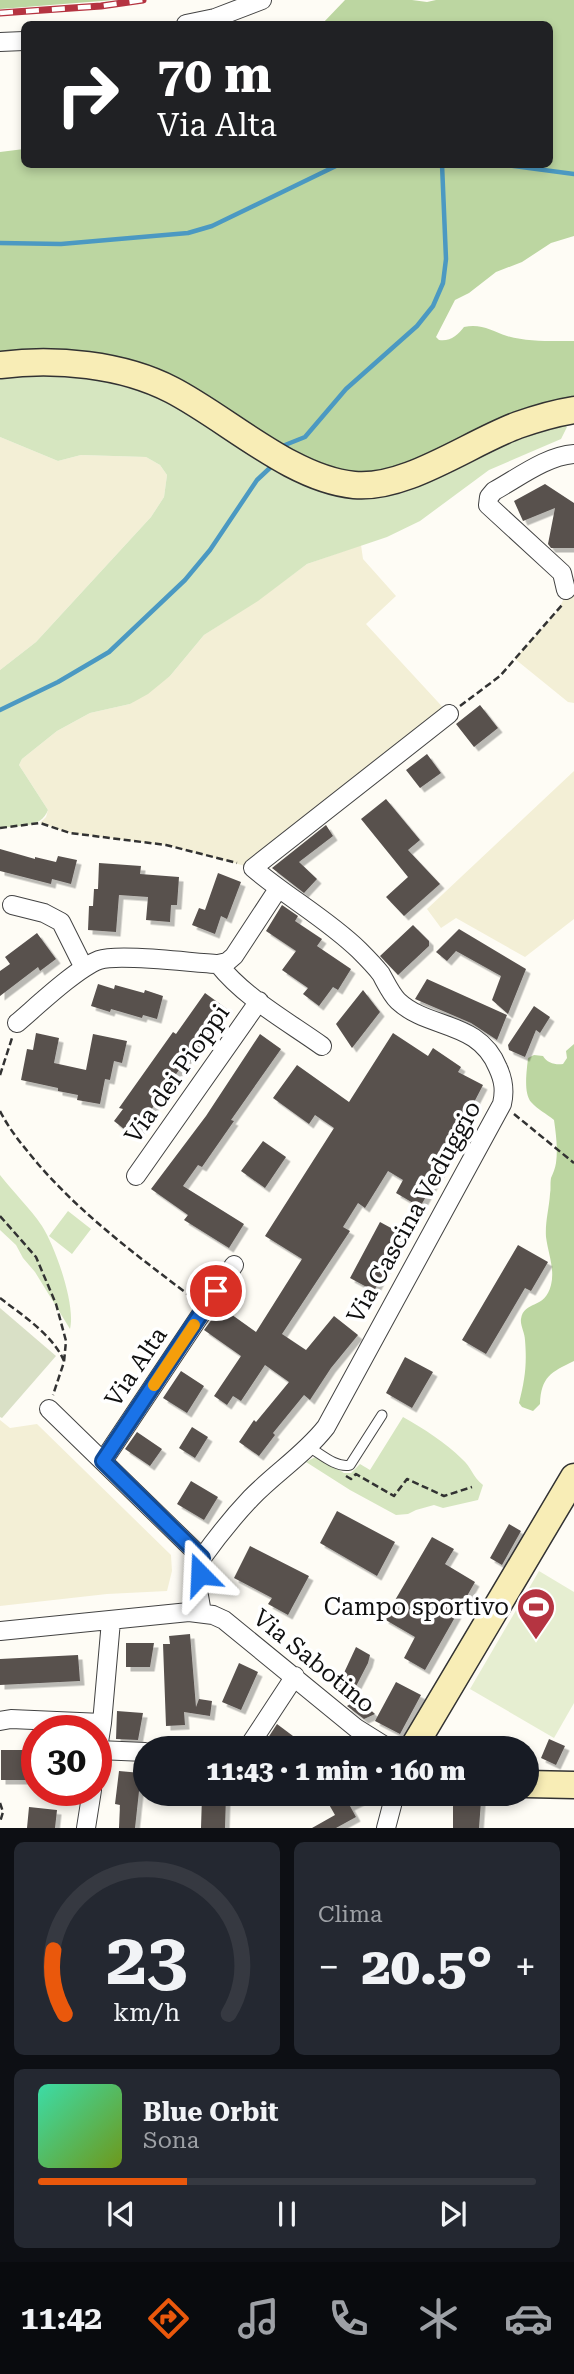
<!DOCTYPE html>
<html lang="it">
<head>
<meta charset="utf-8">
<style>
	body { margin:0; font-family:"Roboto Serif",serif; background:#242831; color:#f1f3f6; height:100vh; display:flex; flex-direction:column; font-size:26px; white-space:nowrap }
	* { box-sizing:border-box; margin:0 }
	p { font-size:23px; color:#9ea1a6 }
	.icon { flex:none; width:38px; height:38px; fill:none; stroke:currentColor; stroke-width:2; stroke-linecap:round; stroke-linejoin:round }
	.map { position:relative; height:1828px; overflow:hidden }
	.panel { display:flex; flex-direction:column; gap:14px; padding:14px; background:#0d0f14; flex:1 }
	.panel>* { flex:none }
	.top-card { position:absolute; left:21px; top:21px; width:532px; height:147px; border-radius:10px; box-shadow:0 4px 10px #0003; background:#202124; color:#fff; overflow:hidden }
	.speed { position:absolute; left:21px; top:1715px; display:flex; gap:14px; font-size:35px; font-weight:700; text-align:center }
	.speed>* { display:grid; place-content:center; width:91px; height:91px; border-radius:50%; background:#171b24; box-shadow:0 4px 10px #0003; line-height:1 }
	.speed .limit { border:10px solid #d22; background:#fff; color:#111 }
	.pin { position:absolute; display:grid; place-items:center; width:60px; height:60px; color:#fff; margin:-30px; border:4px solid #fff; border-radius:50%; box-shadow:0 2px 7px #0007 }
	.me { position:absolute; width:77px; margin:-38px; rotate:339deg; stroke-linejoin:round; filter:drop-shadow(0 0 5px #0008) }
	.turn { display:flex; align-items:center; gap:24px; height:147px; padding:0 21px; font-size:32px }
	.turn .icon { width:91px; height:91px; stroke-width:2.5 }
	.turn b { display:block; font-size:49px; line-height:60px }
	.big { font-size:52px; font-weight:800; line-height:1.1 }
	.panel .card { flex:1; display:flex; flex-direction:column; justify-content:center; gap:10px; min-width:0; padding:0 24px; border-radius:10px; background:#242831 }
	.panel .dial { align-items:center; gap:0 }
	.dial svg { height:182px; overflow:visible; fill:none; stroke:#363941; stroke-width:7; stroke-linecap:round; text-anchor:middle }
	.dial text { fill:#f1f3f6; stroke:none }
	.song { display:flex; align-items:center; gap:21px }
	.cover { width:84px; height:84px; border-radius:10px; background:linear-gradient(135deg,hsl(160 70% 55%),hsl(80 70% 35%)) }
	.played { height:7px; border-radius:4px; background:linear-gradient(90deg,#ea580c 30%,#363941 30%) }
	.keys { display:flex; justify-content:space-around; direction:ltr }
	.heat { display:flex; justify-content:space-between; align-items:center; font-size:38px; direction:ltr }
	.panel .tiles { flex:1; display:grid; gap:14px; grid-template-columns:1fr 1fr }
	.card:last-child { grid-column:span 2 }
	.trip { position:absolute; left:133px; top:1736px; width:406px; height:70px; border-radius:35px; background:#171b24; box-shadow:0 4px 10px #0003; font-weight:800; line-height:70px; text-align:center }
	.tabs { display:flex; height:112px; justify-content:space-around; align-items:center; background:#090b0e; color:#9ea1a6 }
	.tabs .icon { width:49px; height:49px }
	.tabs .active { color:#ea580c }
	.tabs b { font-size:32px; color:#f1f3f6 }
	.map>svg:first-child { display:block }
</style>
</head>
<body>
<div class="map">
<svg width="574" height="1828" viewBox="0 0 574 1828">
	<defs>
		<filter id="shadow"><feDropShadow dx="4.5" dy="4.5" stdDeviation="0" flood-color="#0004"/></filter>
	</defs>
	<rect width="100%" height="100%" fill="#fefcf5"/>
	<path fill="#f3efd6" d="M0 437 58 461 81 455 146 457 160 465 167 475 164 497 151 517 36 642 0 670Z
		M361 545 363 559 396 596 366 624 449 714 253 868 166 845 70 833 40 823 46 817 48 810 19 765 22 759 57 731 90 713 130 704 170 676 204 635 258 600 307 564Z
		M574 579V703L568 702 515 659 557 612Z
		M574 771V919L525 957 456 918 441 928 427 909Z
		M0 1420 10 1428 37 1424 171 1555 172 1571 167 1591 107 1594 0 1606Z"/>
	<path fill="#d6e6c0" d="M29 375 93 379 141 391 183 408 316 486 347 498 400 494 434 479 474 457 559 421 567 427 561 439 489 470 420 521 387 537 307 564 258 601 204 635 170 676 148 694 130 704 90 713 57 731 22 759 19 765 48 810C41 829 18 825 0 828V670L36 642 151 517 164 497 167 475 160 465 146 457 81 455 58 461 0 437V379Z
		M0 1175C13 1192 30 1208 42 1226 55 1246 76 1305 70 1329L35 1272 23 1258 16 1245 0 1230Z
		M68 1211 91 1229 72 1254 49 1236Z
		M403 1417C424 1429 445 1442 462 1459 472 1468 472 1476 483 1485L478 1500 443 1508 434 1505 416 1510 408 1514 396 1515 350 1490 306 1462 317 1456 344 1473H351L360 1464 370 1470Z"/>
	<path fill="#bcd6a1" d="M0 0H114L0 9Z
		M345 0H412L427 2 436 0H574V236L551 243 522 262 496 272 469 293 455 300 436 337 439 340C450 342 458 335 464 327 481 323 492 331 507 336 528 342 552 341 574 341V398L403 471 365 476 326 469 259 434 38 351 21 350 0 353V152L24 149V164H550V24H322Z
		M574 1044V1361C551 1372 541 1377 540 1404L533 1411 522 1407 519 1403C525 1379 527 1365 525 1340 525 1333 520 1325 521 1319 524 1300 545 1310 551 1285 555 1269 548 1253 546 1237 545 1222 549 1209 550 1194 551 1189 550 1184 551 1178 553 1173 555 1169 556 1163 558 1149 556 1134 554 1120 547 1114 537 1109 531 1102 523 1093 527 1069 528 1058L534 1055 543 1056C547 1063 555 1065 563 1064L567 1058 566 1051Z"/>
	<path fill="#d9e0c6" d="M0 1308 56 1356 2 1418 0 1417Z"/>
	<path fill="#e6eed1" d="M539 1571 574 1592V1703L554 1738 470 1689Z"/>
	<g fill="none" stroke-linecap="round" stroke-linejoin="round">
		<path stroke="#4b99c2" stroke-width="4.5" d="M499 164 574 174
			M0 243 61 244 188 233 212 226 340 164
			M285 445 305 437 346 389 417 326 433 306 443 283 446 259 442 164
			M0 710 58 682 109 652 185 580 210 550 257 480 273 465"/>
	</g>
	<path fill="#58514e" filter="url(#shadow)" d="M545 484 574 503V548H551L548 544 555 508 523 521 514 501Z
		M480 705 498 728 474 747 456 724Z
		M427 754 441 773 420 788 406 770Z
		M386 799 420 840 408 850 440 884 404 916 386 897 408 877 361 819Z
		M326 825 333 836 299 862 317 879 304 893 272 868Z
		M0 849 35 859V857L56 862 58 856 77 860 71 884 52 879 51 884 0 871Z
		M99 863 141 866 140 874 179 877 177 905H171L170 922 146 920 148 897 119 895 116 932 88 930 89 906H93L94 889H98Z
		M218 873 241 882 227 919 221 916 215 934 192 925 199 908 205 910Z
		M282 905 298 916 295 921 322 939 317 946 351 969 338 990 333 987 319 1006 303 994 308 988 282 970 296 951 266 931Z
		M413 925 429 941V946L398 975 380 956Z
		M459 929 526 969 508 1014 492 1000 501 976 456 951 447 961 436 952Z
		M37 933 56 959 40 971 38 967 0 996V971L10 964 5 957Z
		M427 979 507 1015 497 1040 471 1023 415 999Z
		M98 984 114 989 115 985 144 993 145 990 163 996 157 1019 143 1015 142 1018 111 1009 110 1012 91 1006Z
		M363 990 380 1012 352 1048 336 1024Z
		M205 993 227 1009 198 1050 195 1047 144 1120 146 1121 134 1137 114 1121 123 1109 119 1108 173 1032 176 1034Z
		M534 1006 550 1017 540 1033 536 1030 525 1057 509 1050 508 1045Z
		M36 1033 59 1038 54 1063 86 1070 93 1034 127 1041 122 1063 114 1061 110 1080 105 1079 100 1104 77 1100 78 1095 58 1091V1088L21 1080 27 1049 33 1050Z
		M393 1033 428 1056 433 1048 461 1067 458 1072 483 1085 468 1114 444 1149 451 1153 420 1207 396 1193 403 1180 388 1171 365 1208 358 1203 343 1227 350 1231 282 1334 306 1350 334 1316 358 1335 331 1368 310 1400 304 1395 273 1433 275 1435 259 1456 239 1442 254 1420 256 1422 289 1382 265 1365 241 1401 233 1396 227 1405 214 1396 241 1356 204 1330 221 1307 256 1332 302 1259 265 1236 334 1128 315 1115 309 1124 273 1098 297 1065 349 1102Z
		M260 1034 281 1049 231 1120 234 1121 202 1167 198 1165 183 1186 244 1224 229 1248 184 1220 188 1215 151 1189 206 1116Z
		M263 1141 286 1157 265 1188 241 1171Z
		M380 1222 404 1235 374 1291 350 1278Z
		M518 1245 548 1262 531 1291 525 1288 486 1354 462 1340Z
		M405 1357 433 1372 412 1408 386 1393Z
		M181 1371 204 1386 187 1413 163 1398Z
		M192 1427 208 1437 195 1458 179 1448Z
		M137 1432 162 1449 150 1466 125 1449Z
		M191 1481 218 1497 204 1520 177 1504Z
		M337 1511 395 1542 377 1576 320 1543Z
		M509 1524 521 1531 502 1565 490 1558Z
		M432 1537 454 1549 445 1564 475 1582 425 1670 404 1658 415 1637 384 1619Z
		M250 1546 309 1576 288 1615 268 1604 272 1598 234 1578Z
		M190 1634 196 1707 199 1699 212 1701 210 1716 184 1712 185 1725 166 1726 163 1644H170L169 1636Z
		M126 1643H154L150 1667H126Z
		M356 1647 370 1655 368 1663 350 1698 336 1690Z
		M78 1655 80 1681 0 1685V1659Z
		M239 1663 258 1672 241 1710 222 1702Z
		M396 1682 421 1695 400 1734 375 1721Z
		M358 1699 375 1714 364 1719 347 1706Z
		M117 1711 143 1713 138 1740 116 1739Z
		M277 1724 309 1748H270L264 1744Z
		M549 1739 565 1746 556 1765 541 1758Z
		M1 1750H37V1780H1Z
		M119 1771 141 1773 135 1828H119L120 1805 115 1804Z
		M323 1794H374L350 1806 356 1817 336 1828H312L335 1815Z
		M202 1796H226L225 1828H201Z
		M453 1800 481 1801 479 1828H453Z
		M29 1807 57 1810 55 1828H27Z"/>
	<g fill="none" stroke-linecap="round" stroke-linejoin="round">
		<defs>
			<path id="lane" d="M309 1447C321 1454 336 1468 350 1465L382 1415"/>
			<path id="street" d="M186 24 215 18 262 0
				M0 42 24 41
				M566 590 562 573 488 505 489 497 494 491C518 478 546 456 574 454
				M12 905 44 913 61 922 84 968
				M218 964 227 962 234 956 278 889
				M17 1023C36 1007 77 968 99 960 119 953 193 963 218 964 245 998 287 1021 322 1046
				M136 1176 259 1001
				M49 1409 202 1558 198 1590 202 1613
				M103 1461 234 1265
				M202 1558C217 1537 233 1517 251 1498 275 1473 304 1455 326 1427L502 1104C505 1091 504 1081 498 1068 479 1020 429 1030 398 1001 391 994 386 983 381 974 375 966 367 958 359 950 327 919 287 897 253 868L449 714
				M0 1631 189 1612 213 1615 224 1620 356 1728 388 1748
				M0 1721 11 1719 102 1723
				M245 1748 249 1746 295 1676
				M98 1750 145 1752
				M96 1761 102 1723 111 1621
				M86 1828 92 1790
				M386 1828 395 1794"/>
			<path id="secondary" d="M0 365C55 358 122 364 172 390 228 419 291 479 354 485 406 490 469 443 518 425 535 419 555 413 574 410
				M413 1748 574 1477
				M527 1784 574 1785"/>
		</defs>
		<use href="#lane" stroke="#434343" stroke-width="11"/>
		<use href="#street" stroke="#434343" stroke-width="20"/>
		<use href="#secondary" stroke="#323232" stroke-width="29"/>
		<path stroke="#323232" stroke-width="2.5" stroke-dasharray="7 3.5" stroke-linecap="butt" d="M460 706 500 676 562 605
			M0 828 40 823 70 833 166 845 237 863
			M0 1075 12 1038
			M0 1111C10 1131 24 1147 38 1164 84 1217 139 1257 194 1299
			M514 1114 574 1163
			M0 1216 36 1257 56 1304 66 1341 64 1362 53 1395
			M0 1298C22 1315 53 1335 64 1361
			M346 1476 351 1479 356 1474 394 1496 407 1479 444 1496 472 1487
			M0 1803 3 1812 0 1822"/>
		<use href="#lane" stroke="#fff" stroke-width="9"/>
		<use href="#street" stroke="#fff" stroke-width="18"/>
		<use href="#secondary" stroke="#f8edb6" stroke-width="26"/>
		<defs>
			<path id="rail" d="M0 13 101 6 143 0"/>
		</defs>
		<use href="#rail" stroke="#b53441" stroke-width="7"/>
		<use href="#rail" stroke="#fff" stroke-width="4.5" stroke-dasharray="13" stroke-linecap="butt"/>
	</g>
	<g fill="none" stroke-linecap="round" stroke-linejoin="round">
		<defs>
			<path id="route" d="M200 1574 202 1558 103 1461 216 1291"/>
		</defs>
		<use href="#route" stroke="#114b97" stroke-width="18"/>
		<use href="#route" stroke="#1a73e8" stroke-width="12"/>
		<path stroke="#f59e0b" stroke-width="12" d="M154 1385 194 1325"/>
	</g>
	<defs>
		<symbol id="stadium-pin" viewBox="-11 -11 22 30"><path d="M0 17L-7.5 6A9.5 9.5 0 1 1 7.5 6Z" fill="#b53441" stroke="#fff"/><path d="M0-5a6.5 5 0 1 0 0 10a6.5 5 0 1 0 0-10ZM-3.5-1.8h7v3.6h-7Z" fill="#fff"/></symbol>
	</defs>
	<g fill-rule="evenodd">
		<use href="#stadium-pin" x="514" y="1585" width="44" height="60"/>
	</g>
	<g text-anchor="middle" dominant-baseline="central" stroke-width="7" stroke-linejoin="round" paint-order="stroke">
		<g font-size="24" fill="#101010" stroke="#fff">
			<text transform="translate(177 1074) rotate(-55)">Via dei Pioppi</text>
			<text transform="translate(414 1212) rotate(-61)">Via Cascina Veduggio</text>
			<text transform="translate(136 1367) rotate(-56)">Via Alta</text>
			<text transform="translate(314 1661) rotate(39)">Via Sabotino</text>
		</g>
		<g font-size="24" fill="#101010" stroke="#fff" text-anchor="end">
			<text x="509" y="1607">Campo sportivo</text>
		</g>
	</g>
</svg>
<div class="speed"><div class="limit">30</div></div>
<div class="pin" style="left:216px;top:1291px;background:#d93025"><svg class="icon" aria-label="arrive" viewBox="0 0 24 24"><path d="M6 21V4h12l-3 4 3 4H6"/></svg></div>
<svg class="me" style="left:200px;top:1574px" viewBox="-20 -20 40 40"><path d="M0-17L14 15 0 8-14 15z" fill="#1a73e8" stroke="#fff" stroke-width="4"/></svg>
<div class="trip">11:43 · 1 min · 160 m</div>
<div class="top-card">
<div class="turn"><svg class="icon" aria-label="right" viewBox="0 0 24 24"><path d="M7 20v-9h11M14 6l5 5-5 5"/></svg><div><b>70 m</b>Via Alta</div></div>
</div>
</div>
<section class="panel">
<div class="tiles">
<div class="card dial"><svg viewBox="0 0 100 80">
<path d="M14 69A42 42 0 1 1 86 69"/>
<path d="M14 69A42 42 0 0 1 9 41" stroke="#ea580c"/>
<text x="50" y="56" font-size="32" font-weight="700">23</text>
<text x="50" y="72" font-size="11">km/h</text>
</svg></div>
<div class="card"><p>Clima</p>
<div class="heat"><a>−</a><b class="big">20.5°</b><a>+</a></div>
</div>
<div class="card">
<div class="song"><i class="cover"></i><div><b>Blue Orbit</b><p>Sona</p></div></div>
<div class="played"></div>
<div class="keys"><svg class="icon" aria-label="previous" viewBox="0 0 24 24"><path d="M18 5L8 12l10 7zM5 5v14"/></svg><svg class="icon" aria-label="pause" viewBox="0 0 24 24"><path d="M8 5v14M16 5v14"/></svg><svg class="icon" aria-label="next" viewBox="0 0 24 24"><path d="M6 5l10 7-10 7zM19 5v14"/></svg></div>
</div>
</div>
</section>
<nav class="tabs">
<b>11:42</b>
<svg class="icon active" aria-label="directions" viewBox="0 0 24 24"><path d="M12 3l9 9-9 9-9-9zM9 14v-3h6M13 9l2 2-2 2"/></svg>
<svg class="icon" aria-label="music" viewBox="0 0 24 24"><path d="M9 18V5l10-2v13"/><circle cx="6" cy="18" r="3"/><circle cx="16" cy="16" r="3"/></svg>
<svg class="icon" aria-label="phone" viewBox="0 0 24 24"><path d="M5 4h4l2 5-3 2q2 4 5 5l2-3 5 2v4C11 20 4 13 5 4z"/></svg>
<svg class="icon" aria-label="climate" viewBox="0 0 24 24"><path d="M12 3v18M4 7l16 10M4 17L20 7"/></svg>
<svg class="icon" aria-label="car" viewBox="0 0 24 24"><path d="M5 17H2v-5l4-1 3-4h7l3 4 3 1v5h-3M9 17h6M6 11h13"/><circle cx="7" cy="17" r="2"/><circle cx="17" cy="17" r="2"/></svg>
</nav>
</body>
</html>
